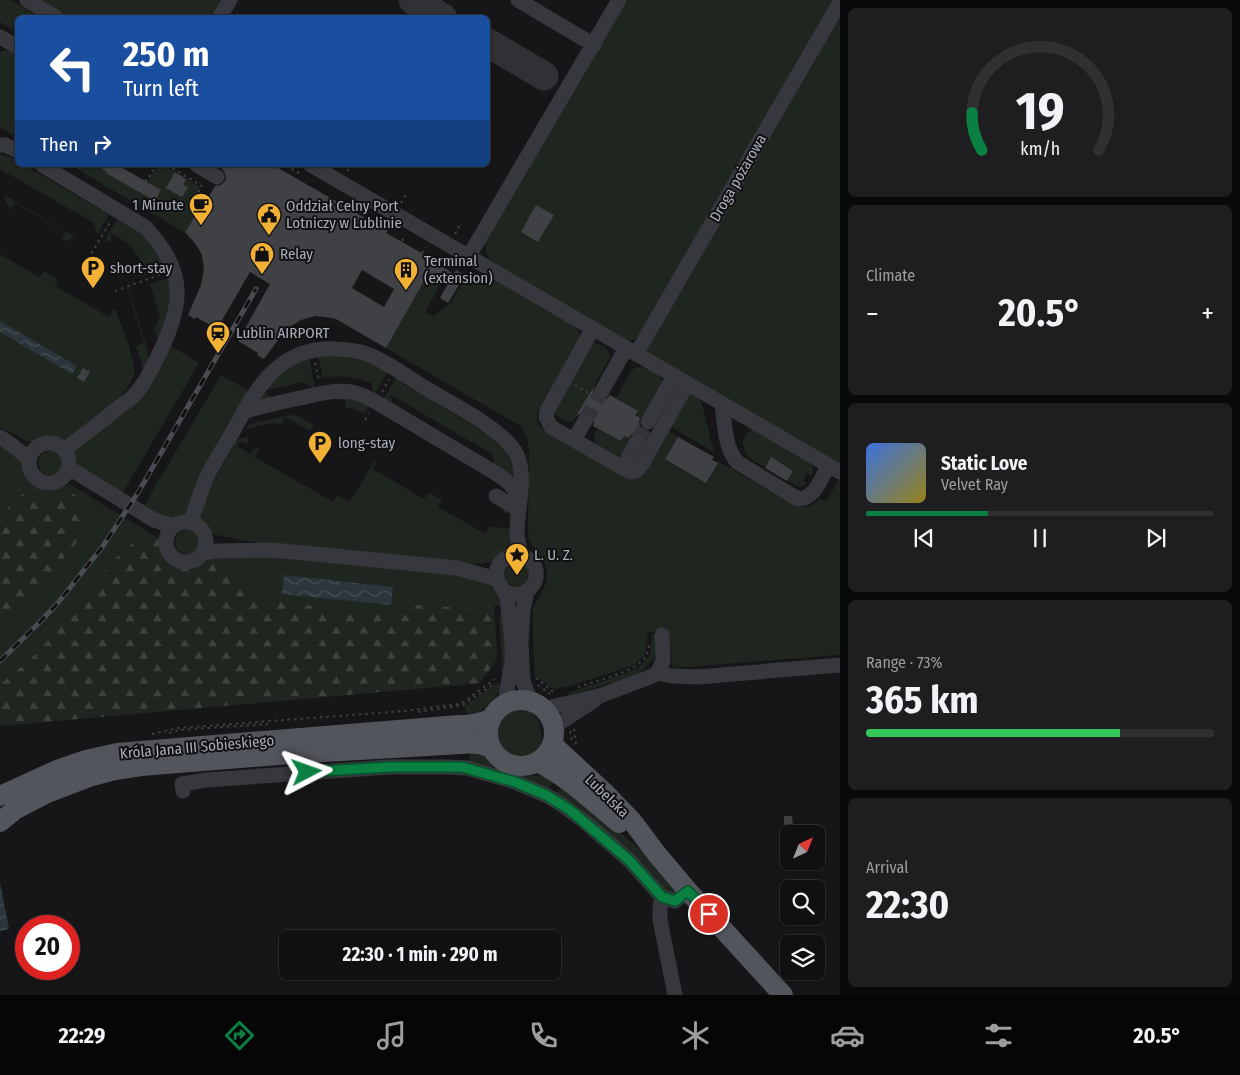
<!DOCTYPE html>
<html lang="en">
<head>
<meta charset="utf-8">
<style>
	body { margin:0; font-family:"Fira Sans Condensed",sans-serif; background:#1e1e20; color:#f1f3f6; height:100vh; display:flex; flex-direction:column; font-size:19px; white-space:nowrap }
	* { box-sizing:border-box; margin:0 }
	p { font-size:16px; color:#9c9d9f }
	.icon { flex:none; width:28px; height:28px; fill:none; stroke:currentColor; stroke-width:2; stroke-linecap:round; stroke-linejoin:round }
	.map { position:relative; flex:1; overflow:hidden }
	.details { display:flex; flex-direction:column; gap:8px; padding:8px; background:#09090a; width:400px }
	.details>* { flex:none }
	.top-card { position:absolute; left:15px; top:15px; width:475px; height:152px; border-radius:8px; box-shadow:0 1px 4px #0004,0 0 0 1px #303032; background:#1a4fa0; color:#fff; overflow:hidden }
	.needle { width:32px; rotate:43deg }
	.fabs { position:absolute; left:780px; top:825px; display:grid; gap:10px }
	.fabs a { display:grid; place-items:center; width:45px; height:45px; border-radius:8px; background:#101012; box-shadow:0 1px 4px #0004,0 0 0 1px #303032; font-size:25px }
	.speed { position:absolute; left:15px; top:915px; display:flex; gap:10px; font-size:25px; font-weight:700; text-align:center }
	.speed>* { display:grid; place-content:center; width:65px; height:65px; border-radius:50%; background:#101012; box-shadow:0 1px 4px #0004,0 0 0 1px #303032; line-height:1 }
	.speed .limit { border:8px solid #d22; background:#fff; color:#111 }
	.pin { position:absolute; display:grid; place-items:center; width:42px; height:42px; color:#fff; margin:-21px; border:2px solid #fff; border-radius:50%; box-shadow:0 1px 5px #0007 }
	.me { position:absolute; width:55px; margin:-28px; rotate:86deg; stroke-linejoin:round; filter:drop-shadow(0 0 4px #0008) }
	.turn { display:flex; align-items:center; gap:18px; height:105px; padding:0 25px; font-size:22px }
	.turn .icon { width:65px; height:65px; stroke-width:2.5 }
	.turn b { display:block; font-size:35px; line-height:42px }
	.then { display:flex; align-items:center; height:48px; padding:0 25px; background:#0003; gap:10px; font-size:19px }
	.big { font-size:38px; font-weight:700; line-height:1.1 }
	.details .card { flex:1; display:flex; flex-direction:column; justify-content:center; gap:8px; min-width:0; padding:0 18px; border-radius:8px; background:#1e1e20 }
	.details .dial { align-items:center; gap:0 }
	.dial svg { height:130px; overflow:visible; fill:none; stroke:#303032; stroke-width:7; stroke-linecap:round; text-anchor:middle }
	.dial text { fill:#f1f3f6; stroke:none }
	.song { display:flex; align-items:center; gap:15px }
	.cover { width:60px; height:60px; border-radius:8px; background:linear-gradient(135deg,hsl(220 70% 55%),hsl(50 70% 35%)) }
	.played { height:5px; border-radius:2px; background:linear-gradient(90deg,#0b8043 35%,#303032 35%) }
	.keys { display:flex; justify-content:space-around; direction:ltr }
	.heat { display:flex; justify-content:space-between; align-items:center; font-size:28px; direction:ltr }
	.charge { height:8px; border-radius:4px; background:linear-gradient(90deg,#34c759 73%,#303032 0) }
	.trip { position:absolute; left:279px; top:930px; width:282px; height:50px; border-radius:8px; background:#101012; box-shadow:0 1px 4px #0004,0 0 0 1px #303032; font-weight:700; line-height:50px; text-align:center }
	.menu { display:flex; height:80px; justify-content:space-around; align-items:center; background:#060607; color:#9c9d9f }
	.menu .icon { width:35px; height:35px }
	.menu .active { color:#0b8043 }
	.menu b { font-size:22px; color:#f1f3f6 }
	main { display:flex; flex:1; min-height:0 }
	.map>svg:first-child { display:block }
</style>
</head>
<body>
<main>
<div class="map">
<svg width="840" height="995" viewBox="0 0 840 995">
	<defs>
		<pattern id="forest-firs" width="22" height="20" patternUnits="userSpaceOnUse" patternTransform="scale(1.25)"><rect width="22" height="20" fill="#1e261f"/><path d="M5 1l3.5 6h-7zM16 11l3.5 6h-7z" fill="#3c433d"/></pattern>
		<pattern id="water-waves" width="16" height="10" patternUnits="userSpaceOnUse" patternTransform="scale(1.25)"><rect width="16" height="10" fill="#2c353c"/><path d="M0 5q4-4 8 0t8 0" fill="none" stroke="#485056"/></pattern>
	</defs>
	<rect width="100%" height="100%" fill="#161618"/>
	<path fill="#1e261f" d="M0 0H10L40 17 18 18 17 33 0 22Z
		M39 0H225L215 18 69 17Z
		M624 0H836L644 330 635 339 627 342 491 261C485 253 484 247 486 238Z
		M840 10V466L648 354 645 350Z
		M5 50 11 51 17 55V135L11 134 0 127V52Z
		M0 154 10 157 17 161 18 165H24L101 210 111 211 97 235 94 223 0 169Z
		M70 165H111L107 173 155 201 161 190 148 183C152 176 155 165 164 165L200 187 190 204 199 209 185 233Z
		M4 196H6L75 237 67 241 62 240 65 232 15 203 11 210 9 208Z
		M119 216 142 231 167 267 137 277 144 266C137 252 126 240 111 233V243L105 240Z
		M0 254 39 277 44 271 58 279 55 286 109 317 113 310 116 311 129 346 135 369 133 378 119 400 64 443 53 439 48 438 38 442 26 441 0 427Z
		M445 267 449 270 425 312 433 316 450 304 470 271 479 273 489 277 576 327 579 333V339L557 377 558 379 538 412C535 420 538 425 544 431L628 479C634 480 636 480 640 475L667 430 678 437 665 459 706 482 718 461 794 505C805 510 812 507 820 498L826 501 840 479V655L673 668 668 632H648L645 655 634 665 570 686 553 689 535 676 533 644V608L544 588 547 577V570L544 562 528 539 529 450 528 441 522 427 386 348 424 281C437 288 440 277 445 267Z
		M171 277 172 305 158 340 154 329 160 318 150 284Z
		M129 291 148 351V363L144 371 136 346 144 343 128 292Z
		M594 343C601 344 611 350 610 358L574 420 568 422 555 415 553 409 589 345Z
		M169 345 199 363 121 496 72 462V457L76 448 102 428Z
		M318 355 361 357 388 371 374 395 371 383C354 377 340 374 323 378Z
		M309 357 315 388H313L303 382 263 391 272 398 256 400C263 378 288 363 309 357Z
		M639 367C649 367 659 373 663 382L644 420 635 415 638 411 616 398 631 371 635 368Z
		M221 375 251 392 189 513 184 517 175 521 142 509Z
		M397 376 403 384 504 443 510 450 515 477 495 466 492 454 391 395 393 406 383 400Z
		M691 394 695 395 701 401 714 452 669 426 688 395Z
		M342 398 356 400 369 405 364 414 354 409 345 408 346 401 341 400Z
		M290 415 298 416 314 425 310 431 285 417 281 424 273 423 244 429 250 424Z
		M598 428 621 441 624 436 633 440C630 445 625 454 620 455 613 457 595 447 594 439 593 435 596 432 598 428Z
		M752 430H755L812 464 813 469 812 476 807 473 803 480 807 483 801 487H798L752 460C745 454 742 447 743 438L748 432Z
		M248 437 249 441 247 444 240 441 237 446 250 454 254 449 257 448 259 449 255 457 333 502 337 495 350 502 373 463 376 461H377L373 469 424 499 429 492 442 500 438 507 486 534 490 527 511 528 510 513 503 512V504L513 511 511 549C502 556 494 563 481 564L425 561 257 543 212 534C208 530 199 520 198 516L213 482 236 441 240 438Z
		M0 441 22 460 29 476 38 485 44 487 50 488 71 485 155 536 159 539 166 554 169 559 174 563 180 566H194L200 564 210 557 267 556 469 576 490 581 500 595 502 606H494L497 659 480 683 0 726Z
		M38 463a12 12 0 1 1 24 0a12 12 0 1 1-24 0Z
		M175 542a12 12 0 1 1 24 0a12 12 0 1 1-24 0Z
		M505 574a12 12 0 1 1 24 0a12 12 0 1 1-24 0Z
		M500 613H504L506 655 504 673 502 672V660L499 614Z
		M652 634H657V650L655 656 650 663 639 673 634 676 591 689 568 695V693L626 673 640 666 650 655Z
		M500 683H502C498 699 483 713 466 715L465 706 495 684Z
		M516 707C530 708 540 717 541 731 542 738 540 742 544 748 516 780 478 736 501 714 505 710 511 709 516 707Z
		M469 750 483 755 501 770 513 774 542 776 554 781 548 789 470 765Z
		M562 786 650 857 676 890 675 893 670 896 557 793Z"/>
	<path fill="url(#forest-firs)" d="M27 490 44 497 56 496 68 492 75 495 83 504 87 515 85 528 73 548 42 585 0 627V515Z
		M146 535C151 536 154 535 158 538 162 543 163 550 167 556 176 570 193 569 205 560 209 560 214 560 217 562 231 571 240 589 255 599L404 617 406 604 428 606 470 608 487 612 495 619 497 659 480 683 0 726V685C9 676 20 669 29 660 42 648 54 634 65 620 89 593 114 551 146 535Z"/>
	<path fill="url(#water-waves)" d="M0 321 77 366 72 374 0 332Z
		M284 575 393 587 391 605 282 594Z
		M0 883 9 929 0 931Z"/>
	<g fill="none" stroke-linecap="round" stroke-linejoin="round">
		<path stroke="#303135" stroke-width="29" d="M413 0 443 18
			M488 43 544 76"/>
	</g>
	<path fill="#404145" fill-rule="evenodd" d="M96 165H117L161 190 155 201 106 173 107 172Z
		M224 165H273L388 231 386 233 436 261 435 263 454 274 456 270 465 275 448 303 440 298 450 280 432 284 424 281 386 348 336 319 325 317 315 316 301 320 288 328 278 340 264 359 257 355 258 353 238 341 270 284 250 272 217 329 196 317 195 319 188 315 201 285 204 269 202 256 199 249 193 241 185 232 197 213 199 214 215 186 221 185 225 181 226 178 225 173 222 169ZM362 270 394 289 384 307 352 288Z
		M175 172 186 179 183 185 188 187 182 197 166 188Z
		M536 205 554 215 538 242 521 232Z
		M83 368 90 372 84 382 77 378Z
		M594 386 593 392 594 395 597 399 603 400 607 399 610 395 638 411 635 415 640 418 639 422 640 426 644 430 649 431 645 438 642 434 637 433 632 434 629 438 624 436 621 441 593 426 594 422 593 417 589 413 585 412 576 416Z
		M678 437 714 457 712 460 718 463 706 483 665 459Z
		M771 457 793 471 787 481 765 468Z
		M784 816H792L793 827 784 828Z"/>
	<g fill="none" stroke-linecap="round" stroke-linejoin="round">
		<path stroke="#333438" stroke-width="15" stroke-dasharray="15 8" stroke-linecap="butt" d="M585 421 602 391
			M637 442 648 422"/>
		<path stroke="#3d3f44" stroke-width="2" stroke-dasharray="2.5 4" stroke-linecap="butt" d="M167 165 202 186 192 203 194 205
			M286 165 302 175
			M347 171 351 165
			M145 180 147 181 156 165
			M401 203 408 192
			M369 220 372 215
			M455 234 461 223
			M402 241 405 235
			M422 253 426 247
			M88 259 111 221
			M441 266 446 258 445 257
			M115 291 162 274
			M315 363 319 380
			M575 385 588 393
			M382 392 389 379
			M365 420 369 413
			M536 678 552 691 556 692
			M538 685 550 694
			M578 687C595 681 637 672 646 656 648 653 648 649 649 645
			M418 712 463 705 495 683
			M574 729 576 744
			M570 731 572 741
			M169 733 179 730 268 724
			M152 734 178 728 405 711 457 704 462 703 495 679"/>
		<path stroke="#37383d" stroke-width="15" d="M27 0 57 18
			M518 0 594 45
			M219 18 230 0
			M0 37 18 47
			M0 145H5L18 151
			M42 165 145 227C189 273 183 306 156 360 149 373 143 388 131 398 127 402 123 404 119 407 101 422 82 436 64 450
			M197 165 217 177
			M311 165 840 472
			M469 256 619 0
			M593 328 547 411 546 417 551 427 630 472C636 472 638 469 642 464L687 384
			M636 354 840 2
			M602 391 626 348
			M722 404C725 424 724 446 737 462L798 499C814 500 822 477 828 466
			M243 412C262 406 281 402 300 398 316 395 334 389 351 392 360 393 368 398 376 402L497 474C509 482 513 486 520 499
			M648 422 674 376
			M0 437 12 445 29 459
			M574 440 585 421
			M29 463a20 20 0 1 1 40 0a20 20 0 1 1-40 0Z
			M69 468 154 520 174 526
			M622 468 637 442
			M496 496 519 510
			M166 542a20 20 0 1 1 40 0a20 20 0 1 1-40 0Z
			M190 523C196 508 200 492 207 477 215 460 226 444 235 428 255 390 276 353 323 349 336 348 348 349 361 352 382 358 407 377 427 389 452 404 504 429 517 455 527 478 517 509 517 533 517 541 520 548 522 556
			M203 553 215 551 271 550 304 553 457 568 497 579
			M503 590C528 606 549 572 527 558 516 551 500 557 497 570 495 581 502 586 506 595 508 598 508 602 508 606 510 622 513 643 512 659 512 665 510 672 509 678 508 687 506 696 505 704
			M527 592 523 610 521 641 523 681 531 702
			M657 673 663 661 662 635
			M543 709 602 695 650 677 657 673 672 676 698 677 840 665
			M554 730 561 722 595 700
			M183 791 182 784 206 780 389 767H448L467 768 515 782 546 795 561 804 584 821 630 861 662 897 675 901 688 891
			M662 897 660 908V920L675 995"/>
		<path stroke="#53555c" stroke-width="20" d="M488 733a33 33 0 1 1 66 0a33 33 0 1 1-66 0Z
			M552 744 605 793 632 821 656 853 688 891 783 995
			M537 762C567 776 594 803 619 823
			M0 796 57 770 86 760 117 753 459 725C470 726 480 723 491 719
			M0 822 16 809 45 794 92 776 115 770 141 766 290 754 461 744C472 743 481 743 491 748"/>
		<defs>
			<path id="rail" d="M0 661 39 623 57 604 103 546 139 491 256 289"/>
		</defs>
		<use href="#rail" stroke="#4a4c52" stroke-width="5"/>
		<use href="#rail" stroke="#111113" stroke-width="3" stroke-dasharray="9" stroke-linecap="butt"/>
	</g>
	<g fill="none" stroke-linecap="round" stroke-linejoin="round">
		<defs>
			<path id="route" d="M307 772 389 767H462L515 782 546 795 570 810 630 861 662 897 675 901 688 891 709 914"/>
		</defs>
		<use href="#route" stroke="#07532c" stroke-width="12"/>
		<use href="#route" stroke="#0b8043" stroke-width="9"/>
	</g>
	<defs>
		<symbol id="cafe-pin" viewBox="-11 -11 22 30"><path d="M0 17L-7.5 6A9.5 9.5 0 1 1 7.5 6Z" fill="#f2b134" stroke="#111113"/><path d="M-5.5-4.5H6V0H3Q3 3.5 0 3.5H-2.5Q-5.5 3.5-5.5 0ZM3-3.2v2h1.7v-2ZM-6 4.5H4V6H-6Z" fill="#111"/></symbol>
		<symbol id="civic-pin" viewBox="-11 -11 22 30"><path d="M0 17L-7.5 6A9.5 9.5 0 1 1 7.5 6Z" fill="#f2b134" stroke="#111113"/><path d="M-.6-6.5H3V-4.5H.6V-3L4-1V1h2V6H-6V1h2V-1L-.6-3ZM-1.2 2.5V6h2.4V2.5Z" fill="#111"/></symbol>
		<symbol id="shop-pin" viewBox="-11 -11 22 30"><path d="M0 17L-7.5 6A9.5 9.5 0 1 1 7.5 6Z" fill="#f2b134" stroke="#111113"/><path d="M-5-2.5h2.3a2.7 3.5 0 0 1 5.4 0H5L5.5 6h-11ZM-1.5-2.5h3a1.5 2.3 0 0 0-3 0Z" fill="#111"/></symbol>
		<symbol id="parking-pin" viewBox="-11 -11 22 30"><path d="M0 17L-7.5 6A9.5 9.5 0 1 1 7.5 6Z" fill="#f2b134" stroke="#111113"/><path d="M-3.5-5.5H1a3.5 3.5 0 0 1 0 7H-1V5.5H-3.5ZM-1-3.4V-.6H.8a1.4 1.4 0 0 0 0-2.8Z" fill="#111"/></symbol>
		<symbol id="building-pin" viewBox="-11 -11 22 30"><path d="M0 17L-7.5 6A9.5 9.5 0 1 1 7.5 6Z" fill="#f2b134" stroke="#111113"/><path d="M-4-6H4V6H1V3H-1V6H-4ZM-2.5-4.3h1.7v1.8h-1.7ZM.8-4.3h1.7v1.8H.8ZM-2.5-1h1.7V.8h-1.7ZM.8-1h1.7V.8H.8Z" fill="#111"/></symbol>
		<symbol id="station-pin" viewBox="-11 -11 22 30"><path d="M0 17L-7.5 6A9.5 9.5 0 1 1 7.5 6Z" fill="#f2b134" stroke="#111113"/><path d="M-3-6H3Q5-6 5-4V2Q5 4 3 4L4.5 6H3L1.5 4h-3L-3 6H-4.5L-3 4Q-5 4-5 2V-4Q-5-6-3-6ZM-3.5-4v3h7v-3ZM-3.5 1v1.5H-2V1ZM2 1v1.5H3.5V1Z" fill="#111"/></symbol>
		<symbol id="sight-pin" viewBox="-11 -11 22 30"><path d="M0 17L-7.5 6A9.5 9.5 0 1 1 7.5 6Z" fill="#f2b134" stroke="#111113"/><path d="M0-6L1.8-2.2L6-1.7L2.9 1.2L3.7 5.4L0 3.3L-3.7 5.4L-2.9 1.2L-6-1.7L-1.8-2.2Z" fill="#111"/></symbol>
	</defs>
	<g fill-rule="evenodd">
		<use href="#cafe-pin" x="187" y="191" width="28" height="38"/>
		<use href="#civic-pin" x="255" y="201" width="28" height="38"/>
		<use href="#shop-pin" x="248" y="240" width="28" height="38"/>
		<use href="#parking-pin" x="79" y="254" width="28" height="38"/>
		<use href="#building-pin" x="392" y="256" width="28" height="38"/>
		<use href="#station-pin" x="204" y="319" width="28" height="38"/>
		<use href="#parking-pin" x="306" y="429" width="28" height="38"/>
		<use href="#sight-pin" x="503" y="541" width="28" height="38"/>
	</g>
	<g text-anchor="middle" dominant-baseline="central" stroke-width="4" stroke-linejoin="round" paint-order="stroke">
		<g font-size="15" fill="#a8adb8" stroke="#111113">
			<text transform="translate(738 178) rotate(-60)">Droga pożarowa</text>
			<text transform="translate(197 747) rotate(-5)">Króla Jana III Sobieskiego</text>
			<text transform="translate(607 796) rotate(44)">Lubelska</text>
		</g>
		<g font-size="15" fill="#a8adb8" stroke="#111113" text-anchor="start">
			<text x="184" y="205" text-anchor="end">1 Minute</text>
			<text x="286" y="206">Oddział Celny Port<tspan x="286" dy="17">Lotniczy w Lublinie</tspan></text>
			<text x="280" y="254">Relay</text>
			<text x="424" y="261">Terminal<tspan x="424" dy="17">(extension)</tspan></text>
			<text x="110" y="268">short-stay</text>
			<text x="236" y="333">Lublin AIRPORT</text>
			<text x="338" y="443">long-stay</text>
			<text x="534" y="555">L. U. Z.</text>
		</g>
	</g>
</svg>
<div class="fabs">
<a><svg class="needle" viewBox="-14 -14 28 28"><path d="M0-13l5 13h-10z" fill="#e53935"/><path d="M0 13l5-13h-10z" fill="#9c9d9f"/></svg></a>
<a><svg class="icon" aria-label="search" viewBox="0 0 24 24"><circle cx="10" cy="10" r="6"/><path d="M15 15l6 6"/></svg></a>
<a><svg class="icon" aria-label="layers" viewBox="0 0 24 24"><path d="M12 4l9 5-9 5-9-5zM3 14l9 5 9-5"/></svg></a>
</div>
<div class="speed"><div class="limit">20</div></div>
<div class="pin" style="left:709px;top:914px;background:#d93025"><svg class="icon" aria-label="arrive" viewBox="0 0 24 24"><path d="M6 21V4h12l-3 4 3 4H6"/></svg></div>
<svg class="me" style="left:307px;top:772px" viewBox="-20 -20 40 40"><path d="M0-17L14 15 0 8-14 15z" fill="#0b8043" stroke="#fff" stroke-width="4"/></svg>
<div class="trip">22:30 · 1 min · 290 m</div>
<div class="top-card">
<div class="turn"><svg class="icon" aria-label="left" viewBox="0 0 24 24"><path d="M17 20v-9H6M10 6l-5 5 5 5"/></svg><div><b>250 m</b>Turn left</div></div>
<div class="then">Then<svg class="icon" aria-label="right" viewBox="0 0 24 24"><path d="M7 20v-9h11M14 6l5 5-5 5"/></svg></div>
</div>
</div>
<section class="details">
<div class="card dial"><svg viewBox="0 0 100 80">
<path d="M14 69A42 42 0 1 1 86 69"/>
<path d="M14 69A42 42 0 0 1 8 46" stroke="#0b8043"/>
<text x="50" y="56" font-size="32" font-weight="700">19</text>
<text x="50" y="72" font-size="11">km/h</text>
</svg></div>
<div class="card"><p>Climate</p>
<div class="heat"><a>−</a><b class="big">20.5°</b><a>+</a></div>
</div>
<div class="card">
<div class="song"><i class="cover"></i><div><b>Static Love</b><p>Velvet Ray</p></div></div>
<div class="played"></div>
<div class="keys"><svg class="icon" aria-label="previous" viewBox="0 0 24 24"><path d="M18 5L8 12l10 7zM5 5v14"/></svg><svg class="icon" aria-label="pause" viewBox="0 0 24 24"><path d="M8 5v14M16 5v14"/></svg><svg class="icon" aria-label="next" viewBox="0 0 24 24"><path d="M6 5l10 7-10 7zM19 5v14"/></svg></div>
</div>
<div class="card"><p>Range · 73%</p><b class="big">365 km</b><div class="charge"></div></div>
<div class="card"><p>Arrival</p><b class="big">22:30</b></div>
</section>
</main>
<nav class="menu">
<b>22:29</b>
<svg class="icon active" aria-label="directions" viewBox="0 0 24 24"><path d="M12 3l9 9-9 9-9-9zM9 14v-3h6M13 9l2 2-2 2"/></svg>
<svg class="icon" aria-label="music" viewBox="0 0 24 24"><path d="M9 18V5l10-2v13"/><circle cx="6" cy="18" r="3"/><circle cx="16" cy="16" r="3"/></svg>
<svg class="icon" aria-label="phone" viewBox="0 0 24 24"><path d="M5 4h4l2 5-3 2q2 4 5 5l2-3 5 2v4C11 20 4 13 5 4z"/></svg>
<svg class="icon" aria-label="climate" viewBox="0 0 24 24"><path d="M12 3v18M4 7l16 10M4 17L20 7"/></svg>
<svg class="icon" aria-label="car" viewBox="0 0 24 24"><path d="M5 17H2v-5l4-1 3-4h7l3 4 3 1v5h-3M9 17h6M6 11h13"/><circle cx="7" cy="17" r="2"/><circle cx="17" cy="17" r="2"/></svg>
<svg class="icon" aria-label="filters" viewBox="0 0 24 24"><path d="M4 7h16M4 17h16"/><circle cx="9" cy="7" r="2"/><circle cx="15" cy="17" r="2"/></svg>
<b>20.5°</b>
</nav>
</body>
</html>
